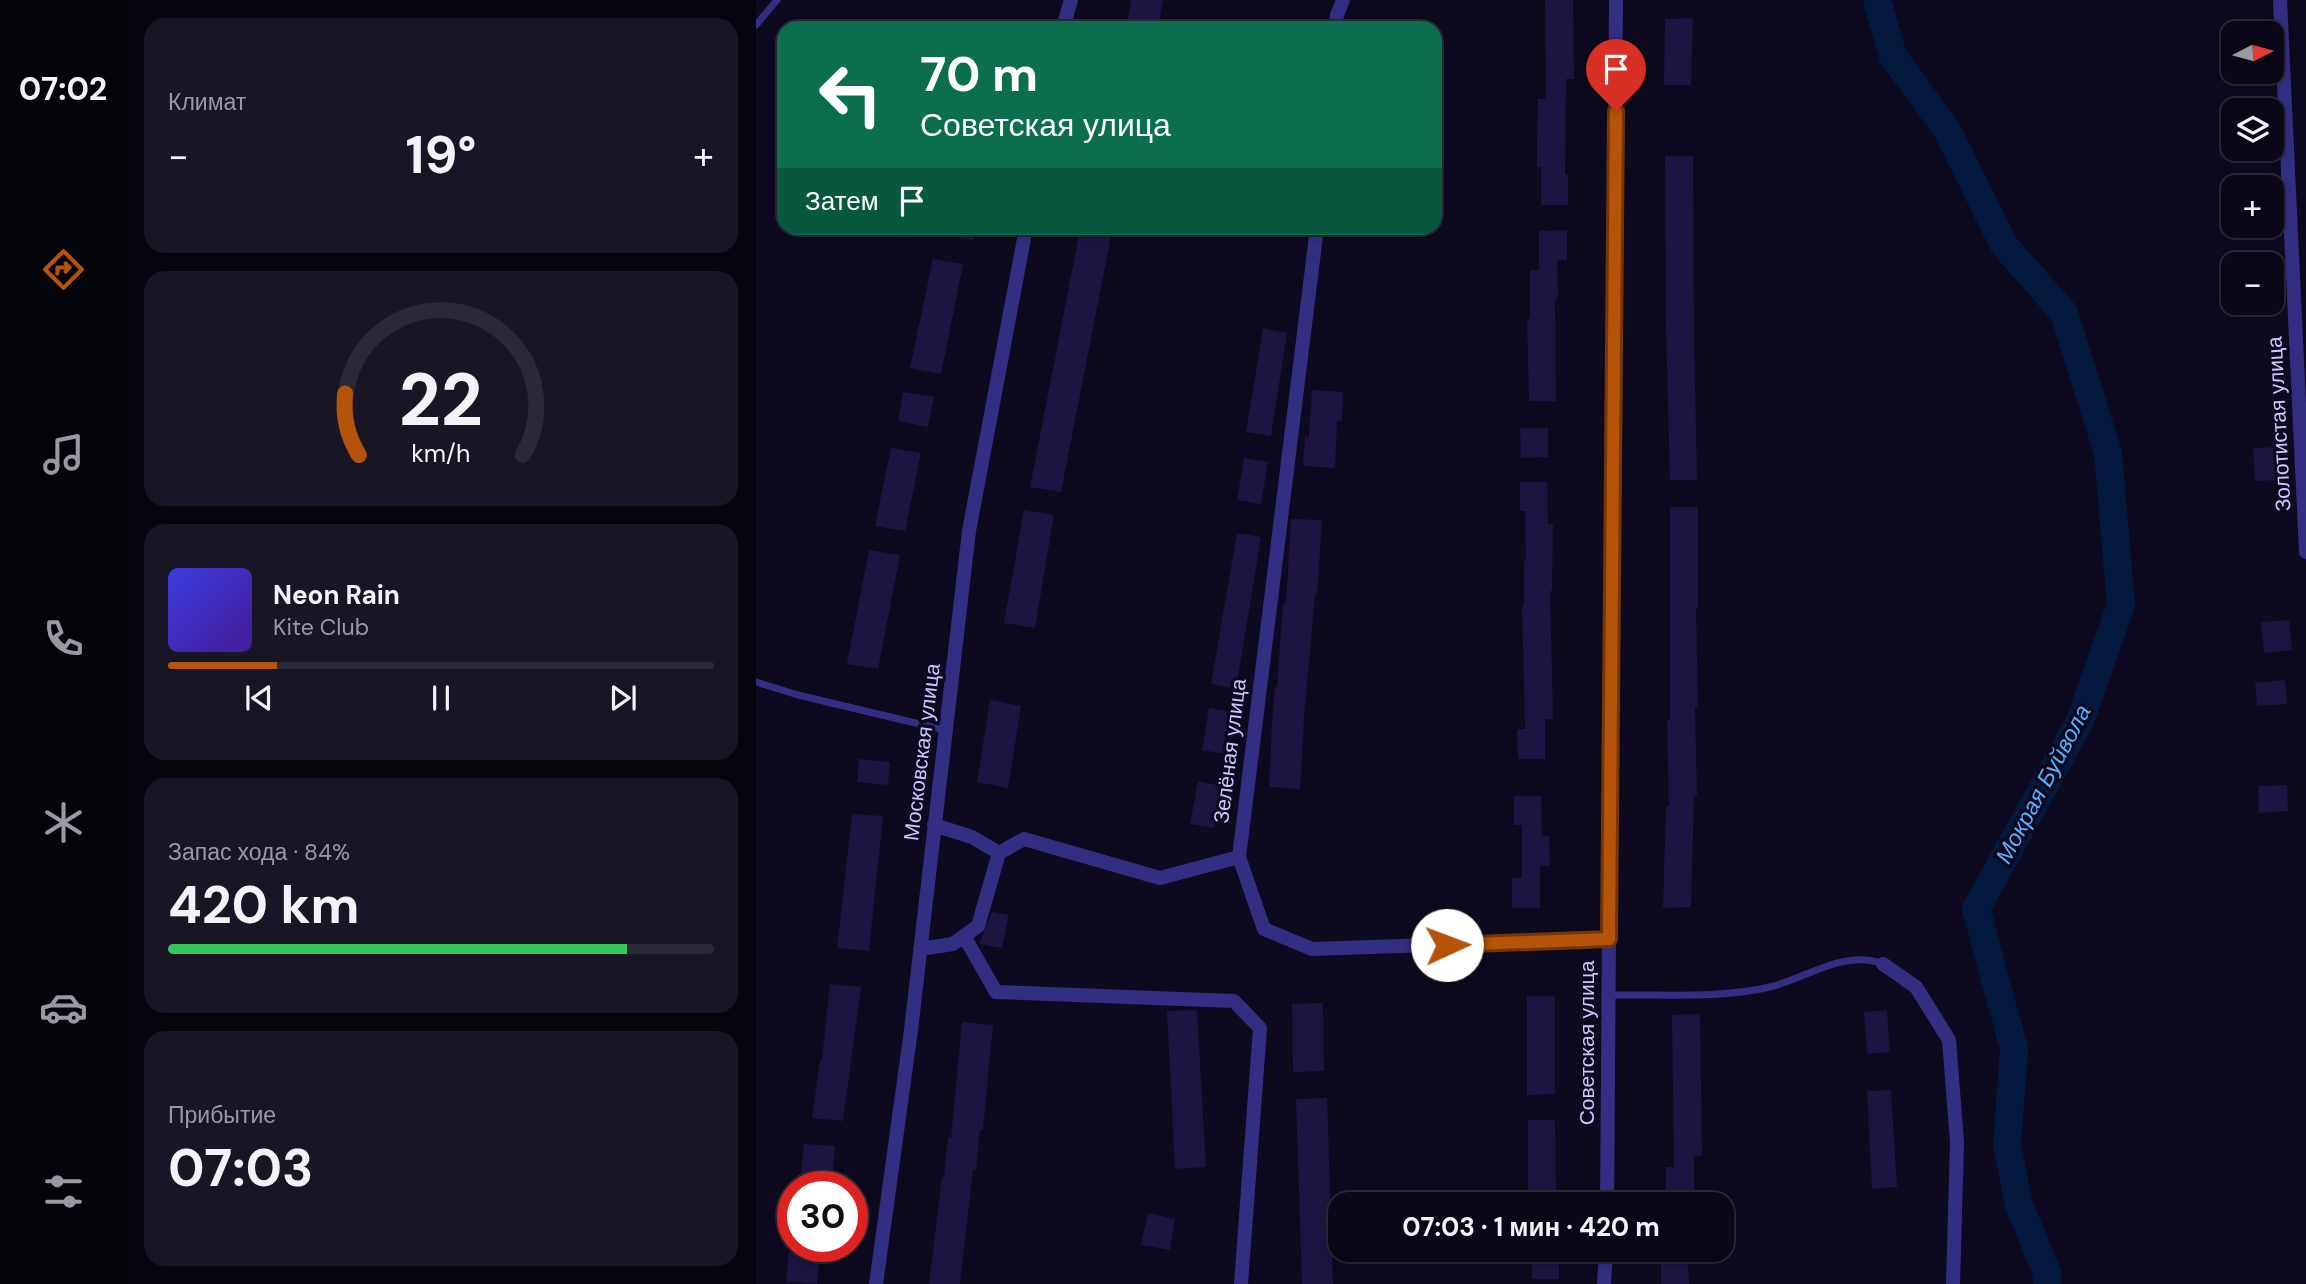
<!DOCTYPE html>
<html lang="ru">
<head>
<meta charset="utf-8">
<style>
	body { margin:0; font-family:"DM Sans",sans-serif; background:#181624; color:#f1f3f6; height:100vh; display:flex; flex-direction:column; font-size:26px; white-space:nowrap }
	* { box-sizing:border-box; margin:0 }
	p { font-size:23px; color:#999aa1 }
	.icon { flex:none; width:38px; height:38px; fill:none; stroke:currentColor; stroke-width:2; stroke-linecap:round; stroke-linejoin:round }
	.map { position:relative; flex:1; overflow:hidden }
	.panel { display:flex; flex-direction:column; gap:18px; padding:18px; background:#06040d; width:630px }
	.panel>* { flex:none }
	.banner { position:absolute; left:21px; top:21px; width:665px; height:214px; border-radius:21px; box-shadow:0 4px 10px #0003,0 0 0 2px #2a2936; background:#0b6e4f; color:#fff; overflow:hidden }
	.needle { width:46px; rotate:84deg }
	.tools { position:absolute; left:1465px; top:21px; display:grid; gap:14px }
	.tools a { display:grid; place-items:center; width:63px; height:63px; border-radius:14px; background:#0a0817; box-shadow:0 4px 10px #0003,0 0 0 2px #2a2936; font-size:35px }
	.speed { position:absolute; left:21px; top:1171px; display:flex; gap:14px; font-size:35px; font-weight:700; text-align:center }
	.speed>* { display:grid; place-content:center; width:91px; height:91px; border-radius:50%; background:#0a0817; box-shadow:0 4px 10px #0003,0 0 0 2px #2a2936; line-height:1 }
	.speed .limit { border:10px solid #d22; background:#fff; color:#111 }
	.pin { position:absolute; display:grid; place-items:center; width:60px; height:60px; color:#fff; margin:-72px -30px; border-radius:50% 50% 50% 0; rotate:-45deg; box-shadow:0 0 7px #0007 }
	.pin .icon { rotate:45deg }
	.me { position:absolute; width:77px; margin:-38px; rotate:88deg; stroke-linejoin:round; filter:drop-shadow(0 0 5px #0008) }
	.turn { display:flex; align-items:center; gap:24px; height:147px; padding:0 28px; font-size:32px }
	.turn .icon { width:91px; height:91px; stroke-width:2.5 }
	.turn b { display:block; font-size:49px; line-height:60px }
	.then { display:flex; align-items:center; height:66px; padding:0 28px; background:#0003; gap:14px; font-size:26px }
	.big { font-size:52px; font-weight:700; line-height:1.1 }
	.panel .widget { flex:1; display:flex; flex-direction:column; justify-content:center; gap:10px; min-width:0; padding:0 24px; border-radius:21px; background:#181624 }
	.panel .dial { align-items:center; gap:0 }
	.dial svg { height:182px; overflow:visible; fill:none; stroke:#2a2936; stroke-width:7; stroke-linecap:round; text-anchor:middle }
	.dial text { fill:#f1f3f6; stroke:none }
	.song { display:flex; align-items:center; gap:21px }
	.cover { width:84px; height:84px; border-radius:10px; background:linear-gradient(135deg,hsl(240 70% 55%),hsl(260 70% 35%)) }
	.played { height:7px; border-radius:4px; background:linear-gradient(90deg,#b45309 20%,#2a2936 20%) }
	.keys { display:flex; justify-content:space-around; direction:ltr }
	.heat { display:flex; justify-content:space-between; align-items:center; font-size:38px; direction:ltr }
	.charge { height:10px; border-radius:5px; background:linear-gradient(90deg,#34c759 84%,#2a2936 0) }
	.trip { position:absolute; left:572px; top:1192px; width:406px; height:70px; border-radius:21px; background:#0a0817; box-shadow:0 4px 10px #0003,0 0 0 2px #2a2936; font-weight:700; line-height:70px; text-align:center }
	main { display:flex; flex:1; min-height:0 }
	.menu { display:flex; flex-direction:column; width:126px; justify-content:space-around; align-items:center; background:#040309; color:#999aa1 }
	.menu .icon { width:49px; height:49px }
	.menu .on { color:#b45309 }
	.menu b { font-size:32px; color:#f1f3f6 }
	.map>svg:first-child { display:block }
</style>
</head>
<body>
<main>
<nav class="menu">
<b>07:02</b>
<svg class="icon on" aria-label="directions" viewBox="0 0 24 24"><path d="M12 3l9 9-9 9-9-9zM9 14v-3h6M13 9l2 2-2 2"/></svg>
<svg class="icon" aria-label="music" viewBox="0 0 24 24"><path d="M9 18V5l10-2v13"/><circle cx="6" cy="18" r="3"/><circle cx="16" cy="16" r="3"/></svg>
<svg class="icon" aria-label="phone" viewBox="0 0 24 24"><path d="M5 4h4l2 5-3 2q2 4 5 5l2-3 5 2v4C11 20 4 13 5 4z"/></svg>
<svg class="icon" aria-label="climate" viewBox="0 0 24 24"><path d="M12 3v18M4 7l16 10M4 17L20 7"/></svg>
<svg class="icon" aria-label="car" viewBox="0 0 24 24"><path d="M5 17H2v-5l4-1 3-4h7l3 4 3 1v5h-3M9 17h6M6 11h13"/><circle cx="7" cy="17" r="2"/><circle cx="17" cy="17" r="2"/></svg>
<svg class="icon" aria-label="filters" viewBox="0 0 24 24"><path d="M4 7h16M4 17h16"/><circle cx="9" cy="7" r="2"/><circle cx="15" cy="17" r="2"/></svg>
</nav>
<section class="panel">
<div class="widget"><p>Климат</p>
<div class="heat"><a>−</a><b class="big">19°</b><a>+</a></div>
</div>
<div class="widget dial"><svg viewBox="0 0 100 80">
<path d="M14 69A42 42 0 1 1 86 69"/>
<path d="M14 69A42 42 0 0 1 8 42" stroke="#b45309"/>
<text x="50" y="56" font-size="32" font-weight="700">22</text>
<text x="50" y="72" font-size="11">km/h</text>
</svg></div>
<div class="widget">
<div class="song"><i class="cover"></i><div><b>Neon Rain</b><p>Kite Club</p></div></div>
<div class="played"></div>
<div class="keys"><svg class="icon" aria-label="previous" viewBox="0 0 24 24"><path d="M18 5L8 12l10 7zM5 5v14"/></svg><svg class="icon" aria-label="pause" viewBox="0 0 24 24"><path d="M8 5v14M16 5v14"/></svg><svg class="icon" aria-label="next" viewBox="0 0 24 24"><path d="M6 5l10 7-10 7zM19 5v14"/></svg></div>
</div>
<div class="widget"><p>Запас хода · 84%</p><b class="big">420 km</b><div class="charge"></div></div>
<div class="widget"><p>Прибытие</p><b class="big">07:03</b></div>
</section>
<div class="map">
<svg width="1550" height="1284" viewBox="0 0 1550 1284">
	<rect width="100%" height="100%" fill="#0d0a1f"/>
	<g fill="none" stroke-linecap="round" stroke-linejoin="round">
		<path stroke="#04193e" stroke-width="28" d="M1121 0 1137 56 1191 130 1248 245 1308 313 1352 453 1365 605 1324 721 1220 909 1258 1049 1251 1145 1263 1205 1291 1273V1284"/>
	</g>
	<path fill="#1d1441" d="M375 0H407L402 28 371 24Z
		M789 0H817L818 79H810L809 175H812V205H785V167H781V138L782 99H790Z
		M937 18 935 85H908L909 19Z
		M909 156H937L938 336 941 480H914L910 328Z
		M182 228H219L217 240 182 234Z
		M324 230 355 236 305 492 274 487Z
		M811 230V260H801L802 299H799L800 401H773L771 319H774V270H783V231Z
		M177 259 207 264 185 374 154 368Z
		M507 328 531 333 515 436 490 432Z
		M556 390 587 392 586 421H581L579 468 547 466 549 436 553 437Z
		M147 392 178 397 172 427 142 421Z
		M764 428H792V457L765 458Z
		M1522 447 1523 480 1499 481 1497 448Z
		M135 448 165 453 149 531 119 526Z
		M488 458 512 462 505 504 481 500Z
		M764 482H791L792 524H797L796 591H794L797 719H789V759H762L761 729H769L766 606H768V561H770L769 511H764Z
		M914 507H942V608H940L942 707H939L941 796H938L935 907 907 908 910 806H913L911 720H914Z
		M268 510 298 515 279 628 248 623Z
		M535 519 566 520 561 595H559L548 718 544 789 513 787 516 724 519 687H521L527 603H530Z
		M481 533 505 537 480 689 455 684Z
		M113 550 144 555 122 669 91 664Z
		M1533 620 1536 650 1508 653 1505 622Z
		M1529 680 1531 704 1501 706 1499 683Z
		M234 700 265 706 252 788 221 782Z
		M453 708 477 712 470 754 446 750Z
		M103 759 134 762 132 785 101 782Z
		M442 781 466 786 458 828 434 824Z
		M1531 785 1532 811 1503 813 1502 786Z
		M758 796H785L786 836H793L794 866H784V908H756V878H766V825H758Z
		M96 814 127 816 113 951 81 948Z
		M236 912 253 915 246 948 223 944Z
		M74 984 105 987 87 1121 56 1118 64 1060H66Z
		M771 996H799V1094L771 1095Z
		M567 1003 568 1071 537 1072 536 1004Z
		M441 1010 450 1167 419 1169 411 1011Z
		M1131 1010 1134 1052 1111 1054 1108 1012Z
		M944 1014 946 1156H938V1197H910V1167H918L916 1015Z
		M206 1022 237 1025 227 1130H224L220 1170H217L204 1284H173L186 1177H188L192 1137 195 1138Z
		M1135 1090 1141 1187 1116 1189 1111 1091Z
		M571 1098 577 1284H546L540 1099Z
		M772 1120H799L800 1193H772Z
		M48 1144 79 1146 77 1170 74 1169 73 1186H44Z
		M392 1213 419 1219 414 1250 385 1245Z
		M33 1246H65L61 1284 30 1282Z
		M776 1250H803V1279H776Z
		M905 1262H932L933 1284H905Z"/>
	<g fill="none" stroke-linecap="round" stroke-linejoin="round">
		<path stroke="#322f83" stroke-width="7" d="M0 25 21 0
			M0 682 42 695 189 730
			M853 995C906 994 963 999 1014 987 1051 978 1088 949 1127 964"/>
		<path stroke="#322f83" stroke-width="14" d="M1524 0 1550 552
			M307 28 315 0
			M579 28 581 15 587 0
			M561 228 483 857 508 929 556 949 853 939
			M178 825 216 837 243 853
			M208 936 240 992 478 1001 504 1028 485 1284
			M164 949 197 944 222 926 243 853 268 839 404 878 483 857
			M1127 964 1160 987 1193 1040 1201 1142 1197 1284
			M851 1204 860 0
			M120 1284 155 1030 213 531 270 228
			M848 1284 850 1250"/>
	</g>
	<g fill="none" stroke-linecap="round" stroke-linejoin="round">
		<defs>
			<path id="route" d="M691 945 853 939 860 111"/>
		</defs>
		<use href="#route" stroke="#753606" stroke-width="18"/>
		<use href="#route" stroke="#b45309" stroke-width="12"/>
	</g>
	<g text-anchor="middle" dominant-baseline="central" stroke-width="7" stroke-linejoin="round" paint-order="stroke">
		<g font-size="21" fill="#cdc7ff" stroke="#0d0a1f">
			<text transform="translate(1523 424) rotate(-93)">Золотистая улица</text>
			<text transform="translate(474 751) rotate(-83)">Зелёная улица</text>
			<text transform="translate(166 752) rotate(-83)">Московская улица</text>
			<text transform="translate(831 1043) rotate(-90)">Советская улица</text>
		</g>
		<g font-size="23" font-style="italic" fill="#55b1ff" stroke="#0d0a1f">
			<text transform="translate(1287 784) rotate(-62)">Мокрая Буйвола</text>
		</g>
	</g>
</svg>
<div class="tools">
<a><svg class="needle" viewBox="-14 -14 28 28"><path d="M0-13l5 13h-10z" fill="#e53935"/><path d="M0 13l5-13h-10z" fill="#999aa1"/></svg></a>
<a><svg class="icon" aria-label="layers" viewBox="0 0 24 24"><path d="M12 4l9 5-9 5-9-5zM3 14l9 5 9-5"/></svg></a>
<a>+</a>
<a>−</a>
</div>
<div class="speed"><div class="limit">30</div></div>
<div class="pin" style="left:860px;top:111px;background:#d93025"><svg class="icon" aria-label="arrive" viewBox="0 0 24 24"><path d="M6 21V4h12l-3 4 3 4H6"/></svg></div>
<svg class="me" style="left:691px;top:945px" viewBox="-20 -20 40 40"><circle r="19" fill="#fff"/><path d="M0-13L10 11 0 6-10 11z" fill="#b45309"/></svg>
<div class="trip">07:03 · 1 мин · 420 m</div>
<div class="banner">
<div class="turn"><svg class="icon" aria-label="left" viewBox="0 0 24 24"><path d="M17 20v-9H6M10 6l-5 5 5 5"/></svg><div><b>70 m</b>Советская улица</div></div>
<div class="then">Затем<svg class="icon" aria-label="arrive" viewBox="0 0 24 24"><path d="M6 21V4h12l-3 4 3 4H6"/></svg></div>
</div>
</div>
</main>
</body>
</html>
